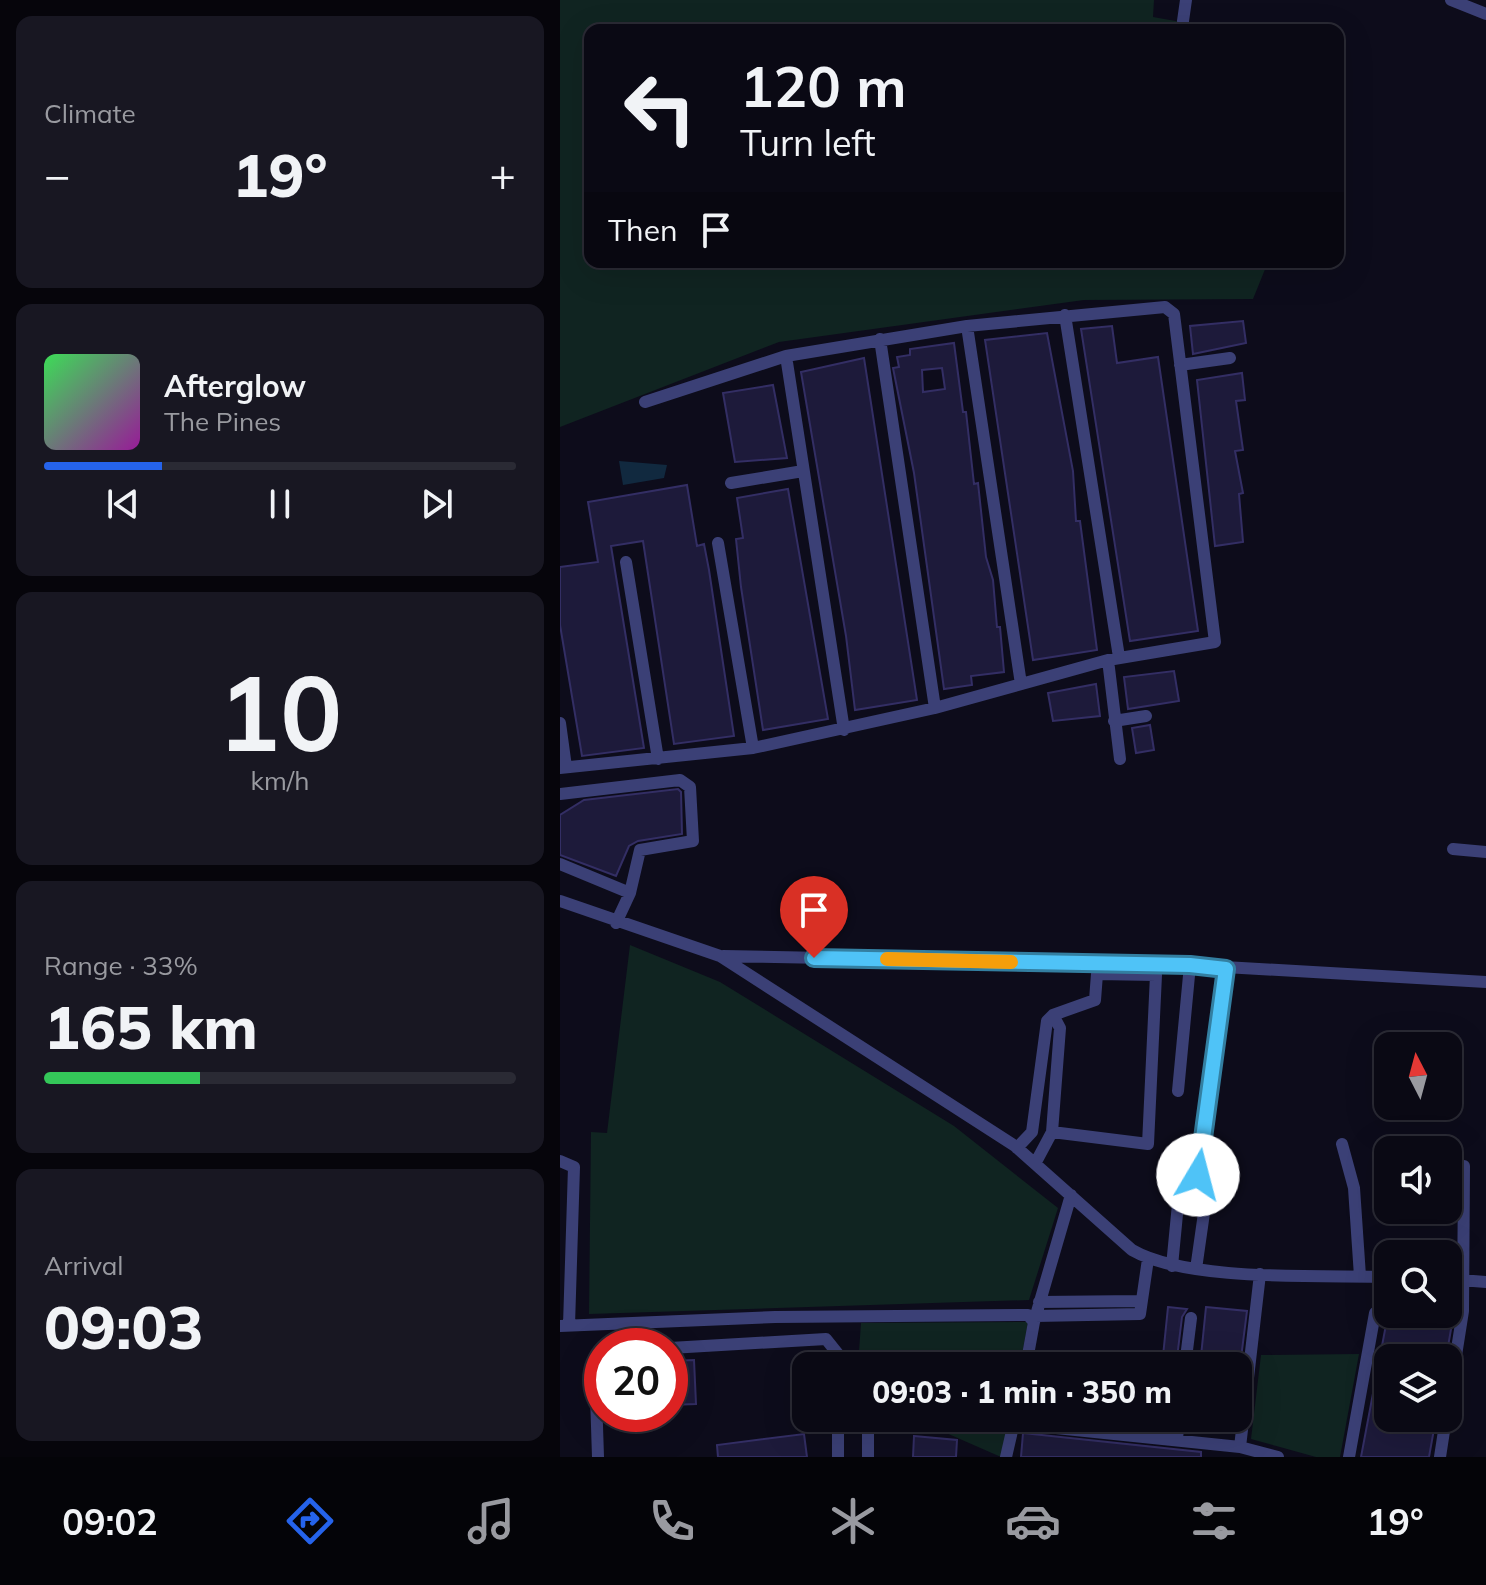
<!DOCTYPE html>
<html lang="en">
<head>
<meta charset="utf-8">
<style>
	body { margin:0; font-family:Mulish,sans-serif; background:#181722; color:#f1f3f6; height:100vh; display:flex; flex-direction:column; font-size:30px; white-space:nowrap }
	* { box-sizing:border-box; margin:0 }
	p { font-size:26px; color:#999aa0 }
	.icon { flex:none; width:44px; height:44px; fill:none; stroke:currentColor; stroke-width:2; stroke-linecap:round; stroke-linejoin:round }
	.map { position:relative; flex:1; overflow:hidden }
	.details { display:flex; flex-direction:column; gap:16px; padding:16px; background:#06050b; width:560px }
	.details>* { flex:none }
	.guide { position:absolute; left:24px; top:24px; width:760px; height:244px; border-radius:16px; box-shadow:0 8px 32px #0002,0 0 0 2px #2a2a34; background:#0a0914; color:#f1f3f6; overflow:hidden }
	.needle { width:52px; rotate:354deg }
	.controls { position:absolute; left:814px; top:1032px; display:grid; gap:16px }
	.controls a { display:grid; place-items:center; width:88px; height:88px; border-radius:16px; background:#0a0914; box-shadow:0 8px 32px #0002,0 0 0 2px #2a2a34; font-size:40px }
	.speed { position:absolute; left:24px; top:1328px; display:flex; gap:16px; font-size:40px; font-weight:700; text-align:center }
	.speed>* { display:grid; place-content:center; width:104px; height:104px; border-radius:50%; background:#0a0914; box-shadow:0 8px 32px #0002,0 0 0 2px #2a2a34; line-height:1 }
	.speed .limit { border:12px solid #d22; background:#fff; color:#111 }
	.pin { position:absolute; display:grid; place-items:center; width:68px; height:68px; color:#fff; margin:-82px -34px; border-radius:50% 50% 50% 0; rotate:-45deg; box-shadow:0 0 8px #0007 }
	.pin .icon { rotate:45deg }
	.me { position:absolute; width:88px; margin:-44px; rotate:8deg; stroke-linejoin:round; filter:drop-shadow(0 0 6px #0008) }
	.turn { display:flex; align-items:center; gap:28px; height:168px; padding:0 24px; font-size:36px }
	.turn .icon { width:104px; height:104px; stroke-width:2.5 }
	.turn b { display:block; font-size:56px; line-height:68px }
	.then { display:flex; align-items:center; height:76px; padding:0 24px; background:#0003; gap:16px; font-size:30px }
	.big { font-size:60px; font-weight:800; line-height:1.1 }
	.details .widget { flex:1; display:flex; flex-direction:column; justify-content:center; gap:12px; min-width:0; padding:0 28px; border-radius:16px; background:#181722 }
	.details .dial { align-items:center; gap:0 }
	.dial b { font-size:104px; line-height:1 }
	.song { display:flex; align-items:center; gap:24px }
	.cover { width:96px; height:96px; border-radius:12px; background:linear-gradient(135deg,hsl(130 70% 55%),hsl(300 70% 35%)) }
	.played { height:8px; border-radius:4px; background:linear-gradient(90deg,#2563eb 25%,#2a2a34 25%) }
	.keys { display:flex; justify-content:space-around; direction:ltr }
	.heat { display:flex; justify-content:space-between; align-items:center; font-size:44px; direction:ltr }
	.charge { height:12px; border-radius:6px; background:linear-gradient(90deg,#34c759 33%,#2a2a34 0) }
	.trip { position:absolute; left:232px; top:1352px; width:460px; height:80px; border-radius:16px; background:#0a0914; box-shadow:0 8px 32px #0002,0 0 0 2px #2a2a34; font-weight:800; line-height:80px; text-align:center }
	.menu { display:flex; height:128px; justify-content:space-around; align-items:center; background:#040408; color:#999aa0 }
	.menu .icon { width:56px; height:56px }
	.menu .on { color:#2563eb }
	.menu b { font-size:36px; color:#f1f3f6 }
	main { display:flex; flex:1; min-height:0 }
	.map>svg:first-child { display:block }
</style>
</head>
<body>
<main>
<section class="details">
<div class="widget"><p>Climate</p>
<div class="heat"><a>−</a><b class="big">19°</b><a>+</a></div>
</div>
<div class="widget">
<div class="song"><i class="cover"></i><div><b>Afterglow</b><p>The Pines</p></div></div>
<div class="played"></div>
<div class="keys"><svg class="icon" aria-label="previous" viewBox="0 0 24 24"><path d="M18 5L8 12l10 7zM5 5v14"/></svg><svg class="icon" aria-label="pause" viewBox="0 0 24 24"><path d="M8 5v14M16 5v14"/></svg><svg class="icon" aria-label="next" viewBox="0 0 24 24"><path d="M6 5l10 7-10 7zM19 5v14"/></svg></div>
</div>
<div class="widget dial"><b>10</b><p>km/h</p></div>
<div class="widget"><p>Range · 33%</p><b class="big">165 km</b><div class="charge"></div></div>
<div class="widget"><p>Arrival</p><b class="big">09:03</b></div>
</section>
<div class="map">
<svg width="926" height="1457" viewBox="0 0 926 1457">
	<rect width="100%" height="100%" fill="#0d0c1b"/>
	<path fill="#102421" d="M0 0H594L593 17 649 27 30 30V262H708L693 299 524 300 219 342 0 427Z
		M70 945 160 982 394 1126 498 1208 469 1300 29 1314 31 1132 47 1133Z
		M468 1322 460 1366H298L301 1323Z
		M799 1354 780 1457H756L691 1439 701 1355Z
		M352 1418H451L441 1457Z"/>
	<path fill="#11293f" d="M59 461 107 465 104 478 63 485Z"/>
	<path fill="#1d1a3a" stroke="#332e64" stroke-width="2" fill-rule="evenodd" d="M683 321 686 343 633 354 630 326Z
		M552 326 557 363 598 357 638 631 570 641 521 329Z
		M487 333 513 471 516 521H520L537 650 473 660 425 340Z
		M394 343 403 412H406L414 484 418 483 426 557 433 580 437 627H440L444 672 411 676 412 685 384 689 354 473 333 368 339 367 337 357 350 355V349ZM382 368 385 389 363 392 362 370Z
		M304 358 357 700 295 710 286 636 241 372Z
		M682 373 685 400 676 401 683 450 675 451 683 493 679 494 683 542 655 546 637 380Z
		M213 385 227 458 175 462 163 393Z
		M127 485 137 546 144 544 149 570 174 736 114 744 83 541 51 546 84 748 22 756 0 625V567L38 562 28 502Z
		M228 489 268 719 203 730 181 587 176 539 183 538 177 498Z
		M614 671 619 701 568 709 564 677Z
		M536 684 540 716 493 721 488 693Z
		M590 725 594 750 576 753 572 728Z
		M118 789 121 792 122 834 78 841 69 846 56 876 0 855V815L24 800Z
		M608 1307 627 1309 622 1317 616 1366H602Z
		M646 1307 687 1311 680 1366H640Z
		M828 1314 893 1318 886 1358H828V1418H876L869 1457H801Z
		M134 1360 136 1404 110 1405V1361Z
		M463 1433 641 1452V1457H461Z
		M244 1434 247 1457H158L157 1445Z
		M354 1436 397 1440 396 1457H353Z"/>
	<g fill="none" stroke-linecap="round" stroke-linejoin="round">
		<path stroke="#3b4076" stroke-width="12" d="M891 0 926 14
			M623 21 626 0
			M505 315 559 657
			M407 326 461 684
			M320 339 375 708
			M620 365 670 358
			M85 402 226 356
			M171 483 243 471
			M158 543 193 748
			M66 562 98 759
			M548 660 560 759
			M554 721 586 716
			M0 723 6 767
			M0 768 193 748 375 708 548 660 655 642 614 314 605 307 407 326 226 356 284 730
			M0 794 120 780 130 787 133 841 80 850 70 893 56 923
			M893 849 926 852
			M0 864 70 893
			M0 901 160 956 455 1146 572 1250C627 1282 761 1275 828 1277
			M163 956 630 965 926 982
			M618 1091 630 965
			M782 1144 794 1188 800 1276
			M457 1148 472 1132 487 1021 493 1015 535 1000 537 974 596 975 588 1144 492 1132
			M0 1161 14 1167 9 1325
			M476 1162 492 1132 500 1028 493 1015
			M607 1172 649 1178 636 1269
			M638 1175 666 969
			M612 1266 621 1173
			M888 1279 926 1282
			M479 1302 581 1301
			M475 1316 580 1314 588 1259
			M474 1322 511 1195
			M0 1326 215 1317 468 1315 474 1322 466 1366
			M110 1348 266 1339 278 1354V1366
			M625 1366 631 1318
			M888 1406 903 1311 904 1166
			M467 1425 680 1447 718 1457
			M617 1439 619 1418
			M680 1447 700 1274
			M38 1457 35 1364 42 1356
			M278 1457V1418
			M308 1457V1425L322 1418 336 1425
			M446 1457 455 1418
			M789 1457 815 1313
			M880 1457 886 1418"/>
	</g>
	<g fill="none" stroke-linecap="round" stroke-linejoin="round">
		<defs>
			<path id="route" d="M254 958 630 965 666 969 638 1175"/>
		</defs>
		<use href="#route" stroke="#337fa1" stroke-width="20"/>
		<use href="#route" stroke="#4fc3f7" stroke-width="14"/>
		<path stroke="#f59e0b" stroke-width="14" d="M327 959 451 962"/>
	</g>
</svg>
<div class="controls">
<a><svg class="needle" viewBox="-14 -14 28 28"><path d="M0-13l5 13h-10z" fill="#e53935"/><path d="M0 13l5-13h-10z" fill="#999aa0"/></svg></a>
<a><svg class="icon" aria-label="sound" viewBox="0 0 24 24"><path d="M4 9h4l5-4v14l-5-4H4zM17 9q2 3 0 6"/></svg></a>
<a><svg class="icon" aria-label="search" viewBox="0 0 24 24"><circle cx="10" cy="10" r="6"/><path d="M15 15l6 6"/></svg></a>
<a><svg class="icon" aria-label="layers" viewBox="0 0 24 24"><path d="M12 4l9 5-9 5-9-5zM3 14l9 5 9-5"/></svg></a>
</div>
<div class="speed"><div class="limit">20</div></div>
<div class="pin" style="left:254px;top:958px;background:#d93025"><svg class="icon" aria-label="arrive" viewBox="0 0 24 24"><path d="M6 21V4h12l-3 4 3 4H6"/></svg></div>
<svg class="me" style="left:638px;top:1175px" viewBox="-20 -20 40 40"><circle r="19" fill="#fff"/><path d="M0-13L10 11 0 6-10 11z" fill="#4fc3f7"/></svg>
<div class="trip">09:03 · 1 min · 350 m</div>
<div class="guide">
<div class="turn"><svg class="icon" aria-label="left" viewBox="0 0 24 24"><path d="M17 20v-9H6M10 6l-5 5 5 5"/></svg><div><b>120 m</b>Turn left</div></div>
<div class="then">Then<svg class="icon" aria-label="arrive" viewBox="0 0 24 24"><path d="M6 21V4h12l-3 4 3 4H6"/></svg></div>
</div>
</div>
</main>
<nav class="menu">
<b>09:02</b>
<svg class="icon on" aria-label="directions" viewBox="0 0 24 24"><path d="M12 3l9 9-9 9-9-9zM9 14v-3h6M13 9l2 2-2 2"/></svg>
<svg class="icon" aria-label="music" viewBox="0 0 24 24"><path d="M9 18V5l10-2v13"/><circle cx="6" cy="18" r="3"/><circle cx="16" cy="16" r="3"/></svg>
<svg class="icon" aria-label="phone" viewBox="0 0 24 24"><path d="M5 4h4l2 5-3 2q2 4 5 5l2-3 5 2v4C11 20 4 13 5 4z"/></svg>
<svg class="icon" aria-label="climate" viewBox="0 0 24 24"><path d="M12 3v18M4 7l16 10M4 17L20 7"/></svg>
<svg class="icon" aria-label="car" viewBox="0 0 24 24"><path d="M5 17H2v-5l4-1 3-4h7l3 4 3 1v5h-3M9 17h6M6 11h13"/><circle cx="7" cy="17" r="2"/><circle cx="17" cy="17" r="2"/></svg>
<svg class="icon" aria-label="filters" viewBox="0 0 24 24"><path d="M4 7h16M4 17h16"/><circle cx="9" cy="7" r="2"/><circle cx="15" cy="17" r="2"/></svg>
<b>19°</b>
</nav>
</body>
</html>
